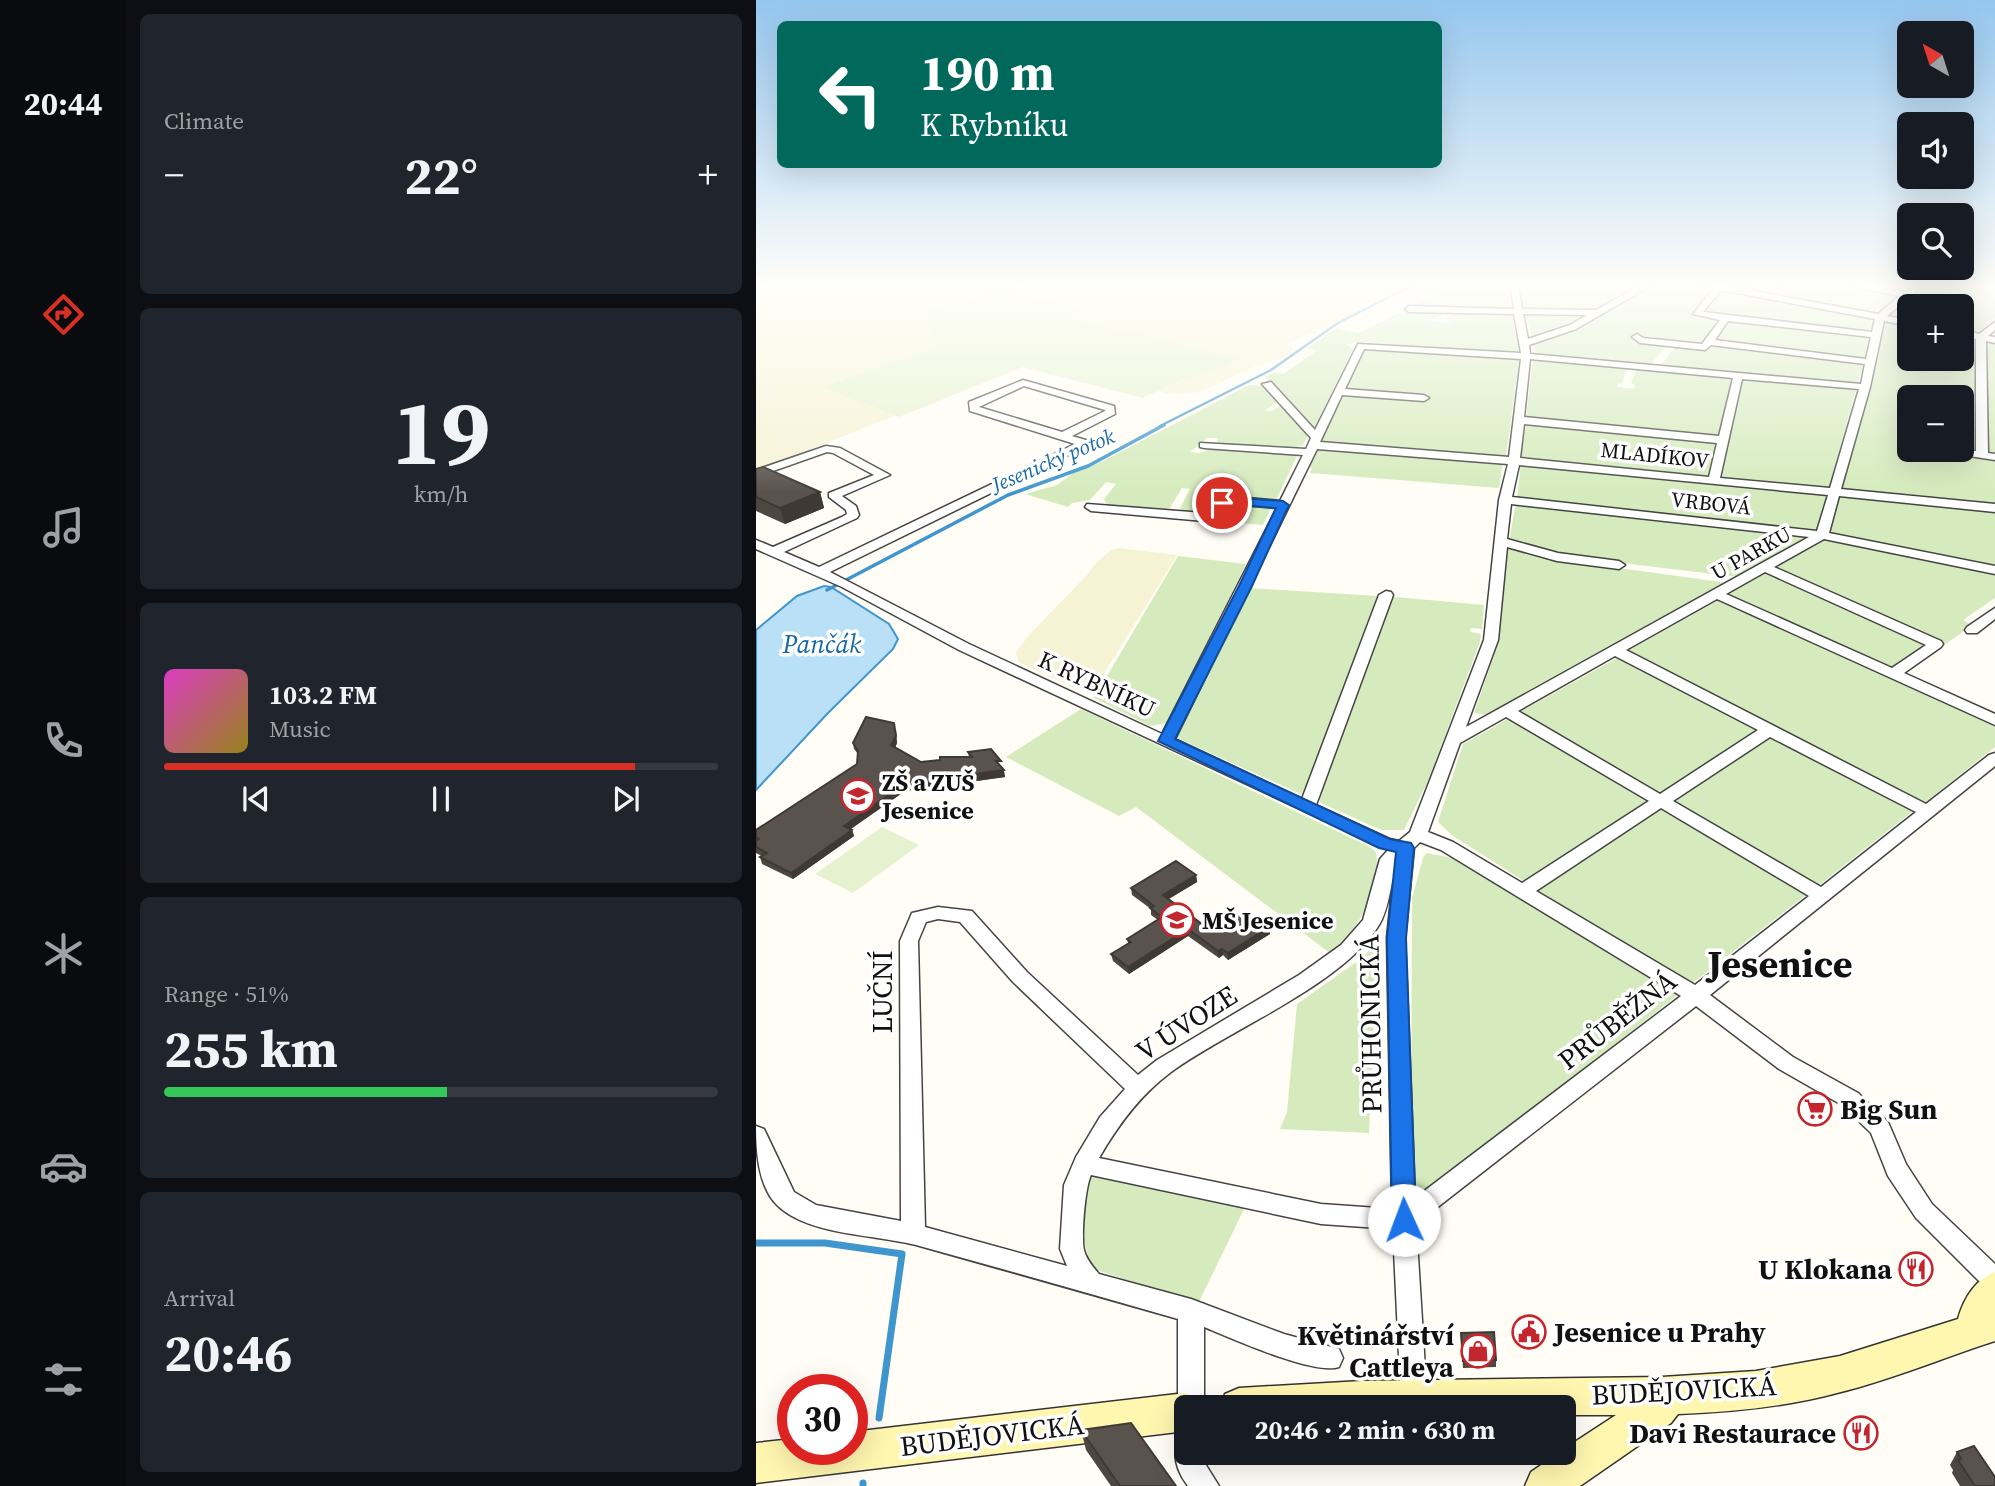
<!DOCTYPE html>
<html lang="en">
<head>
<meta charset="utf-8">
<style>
	body { margin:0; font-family:"Source Serif 4",serif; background:#20242c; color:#f1f3f6; height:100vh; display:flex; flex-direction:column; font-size:26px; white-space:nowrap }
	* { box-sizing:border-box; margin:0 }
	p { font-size:23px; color:#9ea1a6 }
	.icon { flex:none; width:38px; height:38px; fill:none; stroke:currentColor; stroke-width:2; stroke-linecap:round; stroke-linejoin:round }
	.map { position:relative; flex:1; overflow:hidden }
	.panel { display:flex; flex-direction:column; gap:14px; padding:14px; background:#0d0f14; width:630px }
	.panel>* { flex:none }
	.guide { position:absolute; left:21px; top:21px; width:665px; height:147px; border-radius:10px; box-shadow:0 7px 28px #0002; background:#00695c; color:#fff; overflow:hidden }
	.needle { width:46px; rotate:321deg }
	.tools { position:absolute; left:1141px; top:21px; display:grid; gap:14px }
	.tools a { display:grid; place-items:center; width:77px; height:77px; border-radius:10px; background:#171b24; box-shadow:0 7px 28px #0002; font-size:35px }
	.speed { position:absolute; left:21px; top:1374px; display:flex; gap:14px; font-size:35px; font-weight:700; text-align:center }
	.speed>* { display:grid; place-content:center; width:91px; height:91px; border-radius:50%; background:#171b24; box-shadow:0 7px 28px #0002; line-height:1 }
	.speed .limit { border:10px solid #d22; background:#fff; color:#111 }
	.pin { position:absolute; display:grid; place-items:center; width:60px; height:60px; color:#fff; margin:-30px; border:4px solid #fff; border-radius:50%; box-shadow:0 2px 7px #0007 }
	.me { position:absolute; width:77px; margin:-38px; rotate:358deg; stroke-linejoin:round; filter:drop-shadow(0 0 5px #0008) }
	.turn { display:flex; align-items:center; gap:24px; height:147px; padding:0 28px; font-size:32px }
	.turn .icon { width:91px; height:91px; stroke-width:2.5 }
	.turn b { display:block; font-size:49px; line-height:60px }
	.big { font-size:52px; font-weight:700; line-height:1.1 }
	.panel .widget { flex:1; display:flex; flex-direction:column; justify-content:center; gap:10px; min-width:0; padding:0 24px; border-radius:10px; background:#20242c }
	.panel .dial { align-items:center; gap:0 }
	.dial b { font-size:91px; line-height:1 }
	.song { display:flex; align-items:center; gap:21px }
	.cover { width:84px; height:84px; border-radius:10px; background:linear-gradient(135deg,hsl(310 70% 55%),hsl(50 70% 35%)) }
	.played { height:7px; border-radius:4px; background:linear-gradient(90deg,#d93025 85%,#363941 85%) }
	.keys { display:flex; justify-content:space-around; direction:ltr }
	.heat { display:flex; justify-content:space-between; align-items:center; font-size:38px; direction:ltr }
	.charge { height:10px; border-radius:5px; background:linear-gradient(90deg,#34c759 51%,#363941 0) }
	.trip { position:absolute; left:418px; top:1395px; width:402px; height:70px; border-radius:10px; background:#171b24; box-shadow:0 7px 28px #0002; font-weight:700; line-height:70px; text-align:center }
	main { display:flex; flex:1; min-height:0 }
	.menu { display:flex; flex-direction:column; width:126px; justify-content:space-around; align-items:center; background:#090b0e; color:#9ea1a6 }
	.menu .icon { width:49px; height:49px }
	.menu .current { color:#d93025 }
	.menu b { font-size:32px; color:#f1f3f6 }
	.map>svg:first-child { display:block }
</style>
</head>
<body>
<main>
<nav class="menu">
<b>20:44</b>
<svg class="icon current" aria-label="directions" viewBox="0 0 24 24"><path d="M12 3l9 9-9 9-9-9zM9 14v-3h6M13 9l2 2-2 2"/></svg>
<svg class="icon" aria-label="music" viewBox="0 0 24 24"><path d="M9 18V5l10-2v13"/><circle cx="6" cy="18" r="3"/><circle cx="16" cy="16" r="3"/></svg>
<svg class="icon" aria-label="phone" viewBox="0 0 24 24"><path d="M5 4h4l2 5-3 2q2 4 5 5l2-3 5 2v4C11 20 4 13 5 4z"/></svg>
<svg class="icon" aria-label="climate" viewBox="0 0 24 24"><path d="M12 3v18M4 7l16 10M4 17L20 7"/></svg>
<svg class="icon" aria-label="car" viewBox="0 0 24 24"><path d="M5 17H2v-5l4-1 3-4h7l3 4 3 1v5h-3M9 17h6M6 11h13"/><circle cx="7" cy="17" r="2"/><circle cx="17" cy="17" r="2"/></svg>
<svg class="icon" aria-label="filters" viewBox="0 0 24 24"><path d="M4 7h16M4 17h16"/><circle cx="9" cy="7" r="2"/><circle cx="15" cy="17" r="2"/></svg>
</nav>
<section class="panel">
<div class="widget"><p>Climate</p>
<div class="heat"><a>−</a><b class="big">22°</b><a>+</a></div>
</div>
<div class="widget dial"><b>19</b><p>km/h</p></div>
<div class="widget">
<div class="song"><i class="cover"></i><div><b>103.2 FM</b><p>Music</p></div></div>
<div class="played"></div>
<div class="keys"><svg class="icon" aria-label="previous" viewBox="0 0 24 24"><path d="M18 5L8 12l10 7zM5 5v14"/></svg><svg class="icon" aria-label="pause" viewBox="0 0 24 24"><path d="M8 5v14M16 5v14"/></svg><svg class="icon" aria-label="next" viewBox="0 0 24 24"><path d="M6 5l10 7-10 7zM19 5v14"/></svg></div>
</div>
<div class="widget"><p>Range · 51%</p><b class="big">255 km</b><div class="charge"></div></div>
<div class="widget"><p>Arrival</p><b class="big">20:46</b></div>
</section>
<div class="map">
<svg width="1239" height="1486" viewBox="0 0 1239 1486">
	<rect width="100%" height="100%" fill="#fffdf5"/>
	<path fill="#f6f3d4" d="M0 285H653L613 304 587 320 531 344 537 349 535 355 495 368 444 392 416 394 264 366 0 471Z
		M363 548 421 555 344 680 330 686H315L262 662 260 652 274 634 332 574 337 566 355 550Z"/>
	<path fill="#d5ebbd" d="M661 285H749L755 308H659L657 306 680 295 654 289Z
		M763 285H888L839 311 769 309Z
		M898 285H939L957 289 934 314 966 321 946 346 879 336 875 340 910 346 894 365 889 366 778 354 777 343 842 315Z
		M958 285H1088L1145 296 1123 314H1119Z
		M1169 287H1239V319L1219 334 1206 332V306H1153V321L1133 316Z
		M965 290H969L1120 319 1117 332 1113 333 946 313Z
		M649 310 684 311 688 312 675 321 692 323 694 321 690 319 695 312 756 314 763 351 756 353 608 342 590 344 597 349 557 430 509 377 519 372 527 374 560 351 552 348 580 328 603 333Z
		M770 314H827L831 315C815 325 794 338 775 336Z
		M973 321H977L1115 337 1110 358 1105 359 958 340Z
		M1130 321 1153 324V359H1206V335L1221 340 1220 449 1204 450 1206 397H1153V450H1176L1239 459V505L1085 490Z
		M1234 341 1239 342V455L1231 451V343Z
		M959 345 1108 364 1102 383 1098 384 904 366 919 347 951 350Z
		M608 348 761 358 763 360 750 456 565 443 564 440 584 396 588 395 670 402 672 393 590 390 588 388Z
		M781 359 871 368 866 383 862 384 861 387 878 389 879 385 875 383 881 369H885L974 377 977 379 964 436 770 417 777 360Z
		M987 379 1100 389 1073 488 965 477Z
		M493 385 508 386 522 402 509 410 515 411 526 405 552 435 547 445 537 448 466 444 461 442 462 438H451L434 452 444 453 457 448 540 454 541 456 520 500 464 497C454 513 440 521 424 508L434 489 426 488 414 508 405 510 351 505 348 499 360 484 350 482 334 500 316 503 312 507 269 494 301 485 319 472 349 460Z
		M774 423 958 442 962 444 953 476 765 457 770 425Z
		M568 449 747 462 743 488 554 473 556 468 550 467 558 451Z
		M765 463 1071 495 1061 533 761 498Z
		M1084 496 1239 512V567L1074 533Z
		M474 503 516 506 507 525 460 521 469 505Z
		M760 503 1049 537 1051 538 982 577 808 556 753 541Z
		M1071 538 1239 573V598L1207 620 1216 625 1190 644 1017 568Z
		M752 546 805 560 972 583 734 715 718 713 742 644Z
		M422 556 490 564 411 723 394 726 338 698Z
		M1011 571 1172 644 1136 669 970 594Z
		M494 588 621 596 547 795 421 738Z
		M639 597 728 605 726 629 715 628 714 632 725 634 724 642 672 781 648 830H625L565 803 563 799 635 599Z
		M963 600 1239 726V747L1167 804 870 652Z
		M861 658 1001 730 902 794 762 713Z
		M325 709 614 847 620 852C626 892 603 928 574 953L380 807 363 816 250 757Z
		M752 719 891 801 768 881 697 836 682 822 707 744Z
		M1015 737 1157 811 1061 887 916 802Z
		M905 809 1050 895 934 985 782 891Z
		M671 853 702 859 923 994 667 1195 655 1191 656 898 667 858Z
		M621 942 613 1133 524 1129 531 1112 541 1004 606 958Z
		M339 1174 490 1205 442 1304 338 1269C325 1248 319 1192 339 1174Z"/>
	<path fill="#e6f2cf" d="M243 290 327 308 309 317 485 358 465 368 426 379 387 398 266 367 143 417 67 387 182 347 167 311 192 303 203 304Z
		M126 827 163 845 97 893 59 874Z"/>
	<path fill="#b9e0f7" stroke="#3f96cf" stroke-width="2" d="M68 586 75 587 133 624 142 639 137 649 72 713 0 790V630L41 596Z"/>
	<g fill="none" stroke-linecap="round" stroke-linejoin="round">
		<path stroke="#3f96cf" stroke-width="2.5" d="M404 426 515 370 582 323 657 285"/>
		<path stroke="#3f96cf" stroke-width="3.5" d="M71 590 252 495 332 466 408 425"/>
		<path stroke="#3f96cf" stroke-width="7" d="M0 1243H69L146 1254 123 1418
			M107 1483V1486"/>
		<defs>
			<path id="minor" d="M754 285H762L766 309 840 310 885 285H896L820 329 773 345 774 354 1105 384 1109 364 955 345 949 350 884 343 876 337 881 334 887 338 946 344 964 320 937 314 957 289 946 285H966L1122 314 1144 296 1091 285H1111L1150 292 1158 285H1168L1131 316 1153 320V326L1128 321 1114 387 1085 489 1239 504V512L1083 496 1073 533 1239 566V574L1068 539 1018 567 1185 641 1187 644 1185 647 1148 673 1239 714V725L961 599 870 650 1170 804 1233 755 1239 753V766L954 995 1037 1057 1102 1093 1132 1122 1150 1164 1176 1204 1239 1264V1291L1230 1288 1160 1218 1132 1176 1115 1133 1086 1105 1023 1069 940 1006 660 1224 671 1400 668 1407H648L645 1400 637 1229 565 1224 335 1175C329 1188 325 1236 328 1250 330 1259 337 1267 343 1274L435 1299 528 1334 583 1349 587 1358 583 1367C559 1376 475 1338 448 1327V1407H430V1418L426 1416 422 1407V1319C335 1294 248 1269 160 1245 121 1235 52 1235 22 1206 2 1187 0 1151 0 1126L8 1129 38 1192 60 1205 145 1221 144 941 156 913 182 907 216 911 271 972 382 1075 401 1060 543 975 585 945 607 920 624 859 632 850 203 650 86 587 0 549V540L17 547 86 517 91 514 90 510 73 497V493L118 475 77 453 71 452 0 477V470L70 446 84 448 134 475 86 496 100 506 103 515 101 518 28 552 63 567 319 444 214 411 213 402 267 380 358 406 359 414 316 436 333 441V445L74 572 213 644 406 734 521 508 474 504 462 518 448 521 335 511 329 507 331 504 448 513 454 512 462 500 472 496 524 501 547 455 448 448 444 447V443L550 449 555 438 506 384 515 382 559 430 602 344 765 353 758 314 653 312 649 309 653 306 758 309ZM965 290 1119 319 1116 332 947 312ZM767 314 831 315 814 325 772 339ZM972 321 1115 337 1110 359 959 340ZM608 349 765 359 753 457 564 442 586 395 668 401 673 398 668 395 589 389ZM774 359 977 378 963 436 768 417ZM986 379 1103 389 1074 488 964 478ZM268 386 349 410V411L306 432 223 407ZM768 424 961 443 953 477 764 458ZM561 449 752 464 743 500 728 640 654 832 643 841 634 839 560 805 637 595 635 592 630 591 623 595 546 799 419 739ZM763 465 1072 495 1061 531 756 497ZM755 504 1053 537 710 727 742 640 751 547 801 561 863 569 869 565 863 561 802 553 751 539ZM1009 572 1170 645 1136 668 970 594ZM859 656 1002 730 904 794 762 711ZM750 717 893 801 766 883 697 842 672 832 704 743ZM1014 737 1160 812 1065 887 917 801ZM905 808 1053 896 939 985 780 891ZM664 842 685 850 925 996 659 1198 649 938 658 848ZM637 879 631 938 636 1209 565 1204 343 1158C362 1125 384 1095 415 1072 472 1030 587 985 623 925 631 912 633 895 637 879ZM182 919 204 922 257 982 369 1089 344 1117 320 1157 308 1185 304 1249 311 1266 169 1227 162 941 170 922Z
				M1239 322V330L1232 336 1239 337V343L1230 341 1232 453 1239 454V460L1187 452 1186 450 1220 451V339L1206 336V330L1223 334Z
				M1239 608V619L1221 633H1211L1209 630 1211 627Z
				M430 1439V1452H446L448 1462 463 1486H432C422 1473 416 1457 422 1442Z"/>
			<path id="secondary" d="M1239 1272V1341C1186 1358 1135 1380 1081 1393 1029 1407 976 1412 922 1414L915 1423 824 1486H769L775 1472 804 1452H808V1449L860 1415H808V1407H464L469 1394 483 1388 606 1381 906 1377 1000 1371 1084 1356 1202 1319C1208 1298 1219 1280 1239 1272Z
				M430 1393 444 1399 447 1407H430V1431L0 1483V1443L37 1439V1449H96V1432Z"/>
		</defs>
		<use href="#minor" stroke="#444" stroke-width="3"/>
		<use href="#secondary" stroke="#333" stroke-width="3"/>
		<use href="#minor" fill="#fff" fill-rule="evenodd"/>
		<use href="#secondary" fill="#fff6b0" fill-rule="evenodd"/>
	</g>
	<path fill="#4d4742" d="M0 469 64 492 68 508 29 524 0 511Z
		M140 730 141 743 139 748 165 762 213 757 212 752 246 767 249 777 149 791 95 829 96 830 98 836 37 879 6 864 4 857 6 856 0 853V830L101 764 102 754 98 749 97 743Z
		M440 875 441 882 412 899 454 930 469 925 513 927 514 934 472 960 467 955 463 958 432 936 373 974 357 961 355 954 372 943 371 939 402 920 395 915V909L376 895 375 888Z
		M705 1333 740 1360V1367L707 1368Z
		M325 1430 420 1486H355L330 1450Z
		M1201 1452 1239 1486H1204L1196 1473 1197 1470 1194 1465Z"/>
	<path fill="#3f3936" d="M64 492 68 508 29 524 24 508Z
		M138 723 141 743 137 752 135 745Z
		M248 770 249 777 149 791 90 832 88 826 148 784Z
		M96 830 98 836 37 879 35 873Z
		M440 875 441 882 408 902 407 895Z
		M513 927 514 934 472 960V953Z
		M432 929V936L373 974 372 967Z
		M466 949 467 955 463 958 462 951Z"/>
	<path fill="#5a524d" stroke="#3f3936" stroke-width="2" d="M7 467 64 492 24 508 0 497V469Z
		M110 717 138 723 140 736 135 745 165 762 184 760V757H216L212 752 235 749 245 761H240L248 770 148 784 88 826 96 830 35 873 4 857 11 853 0 847V841L3 839 0 837V830L101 764 102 751 97 743Z
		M420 861 440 875 407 895 454 930 466 923 469 925 491 911 513 927 472 953 466 949 462 951 432 929 372 967 355 954 375 942 371 939 406 917 394 908 398 906 375 888Z
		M738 1332 740 1360 707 1361 705 1333Z
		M375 1423 420 1486H364L325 1430Z
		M1218 1446 1239 1477V1486H1219L1202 1460 1205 1459 1201 1452Z"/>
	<linearGradient id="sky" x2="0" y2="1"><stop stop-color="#95c6ee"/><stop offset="0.58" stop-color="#fffefa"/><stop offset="1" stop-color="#fffefa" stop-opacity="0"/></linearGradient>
	<rect width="1239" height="493" fill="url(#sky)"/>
	<path fill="#1a73e8" stroke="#114b97" stroke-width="2" d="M472 497 527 501 533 505 496 586 419 739 634 839 655 843 658 848 650 938 660 1220 656 1227 648 1230 639 1227 636 1220 631 938 640 852 623 848 402 741 483 586 520 508 474 504 466 507 460 503Z"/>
	<defs>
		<symbol id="school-ring" viewBox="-11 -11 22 22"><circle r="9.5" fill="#fff" stroke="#c4262e" stroke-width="1.5"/><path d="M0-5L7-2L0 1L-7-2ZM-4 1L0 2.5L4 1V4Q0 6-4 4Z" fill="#c4262e"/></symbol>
		<symbol id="supermarket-ring" viewBox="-11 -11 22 22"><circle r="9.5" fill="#fff" stroke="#c4262e" stroke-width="1.5"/><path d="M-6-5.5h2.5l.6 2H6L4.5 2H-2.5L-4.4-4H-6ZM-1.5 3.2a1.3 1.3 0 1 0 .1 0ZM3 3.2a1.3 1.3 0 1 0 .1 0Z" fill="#c4262e"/></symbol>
		<symbol id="restaurant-ring" viewBox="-11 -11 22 22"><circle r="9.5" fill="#fff" stroke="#c4262e" stroke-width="1.5"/><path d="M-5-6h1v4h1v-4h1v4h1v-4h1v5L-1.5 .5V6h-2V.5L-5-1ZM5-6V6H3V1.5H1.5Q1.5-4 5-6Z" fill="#c4262e"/></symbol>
		<symbol id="civic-ring" viewBox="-11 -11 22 22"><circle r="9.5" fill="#fff" stroke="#c4262e" stroke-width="1.5"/><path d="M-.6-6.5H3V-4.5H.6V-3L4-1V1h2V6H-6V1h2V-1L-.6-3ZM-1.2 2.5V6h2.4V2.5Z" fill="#c4262e"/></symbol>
		<symbol id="shop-ring" viewBox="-11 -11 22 22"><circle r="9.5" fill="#fff" stroke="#c4262e" stroke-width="1.5"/><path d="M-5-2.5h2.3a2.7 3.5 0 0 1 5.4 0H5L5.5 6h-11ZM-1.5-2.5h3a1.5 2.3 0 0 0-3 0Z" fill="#c4262e"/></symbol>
	</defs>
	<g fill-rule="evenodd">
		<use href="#school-ring" x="83" y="777" width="38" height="38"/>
		<use href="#school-ring" x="402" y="901" width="38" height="38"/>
		<use href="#supermarket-ring" x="1040" y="1090" width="38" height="38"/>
		<use href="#restaurant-ring" x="1141" y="1250" width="38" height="38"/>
		<use href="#civic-ring" x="754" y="1313" width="38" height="38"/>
		<use href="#shop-ring" x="703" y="1332" width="38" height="38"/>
		<use href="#restaurant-ring" x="1086" y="1414" width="38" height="38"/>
	</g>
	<g text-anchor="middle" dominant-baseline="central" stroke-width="7" stroke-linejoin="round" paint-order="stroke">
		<g font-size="21" fill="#111" stroke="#fff">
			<text transform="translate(899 455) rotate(6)">MLADÍKOV</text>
			<text transform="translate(955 503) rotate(6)">VRBOVÁ</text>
			<text transform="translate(995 553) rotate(-29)">U PARKU</text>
		</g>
		<g font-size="21" font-style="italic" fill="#1768a6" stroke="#fff">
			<text transform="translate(297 460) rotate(-23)">Jesenický potok</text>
		</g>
		<g font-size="24" fill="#111" stroke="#fff">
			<text transform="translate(341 684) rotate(25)">K RYBNÍKU</text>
		</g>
		<g font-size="24" font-weight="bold" fill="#111" stroke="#fff" text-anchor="start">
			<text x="126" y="782">ZŠ a ZUŠ<tspan x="126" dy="28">Jesenice</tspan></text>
			<text x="446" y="920">MŠ Jesenice</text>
		</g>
		<g font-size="26" font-style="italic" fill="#1768a6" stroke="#fff">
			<text x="66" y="644">Pančák</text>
		</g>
		<g font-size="28" fill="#111" stroke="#fff">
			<text transform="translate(126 992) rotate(-90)">LUČNÍ</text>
			<text transform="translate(861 1020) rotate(-38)">PRŮBĚŽNÁ</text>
			<text transform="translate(430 1023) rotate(-33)">V ÚVOZE</text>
			<text transform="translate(614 1024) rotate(-91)">PRŮHONICKÁ</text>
			<text transform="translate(928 1390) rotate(-3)">BUDĚJOVICKÁ</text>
			<text transform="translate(236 1435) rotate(-7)">BUDĚJOVICKÁ</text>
		</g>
		<g font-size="28" font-weight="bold" fill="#111" stroke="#fff" text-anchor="end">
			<text x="1084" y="1109" text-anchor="start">Big Sun</text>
			<text x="1136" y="1269">U Klokana</text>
			<text x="798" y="1332" text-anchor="start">Jesenice u Prahy</text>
			<text x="698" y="1335">Květinářství<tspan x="698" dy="32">Cattleya</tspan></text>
			<text x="1080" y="1433">Davi Restaurace</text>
		</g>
		<g font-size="38" font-weight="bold" fill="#111" stroke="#fff">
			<text x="1024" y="964">Jesenice</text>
		</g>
	</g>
</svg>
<div class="tools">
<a><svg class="needle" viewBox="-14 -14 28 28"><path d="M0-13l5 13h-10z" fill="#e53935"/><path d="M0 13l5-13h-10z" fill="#9ea1a6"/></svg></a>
<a><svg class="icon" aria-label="sound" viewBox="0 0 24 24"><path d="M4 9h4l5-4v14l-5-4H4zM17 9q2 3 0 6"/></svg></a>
<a><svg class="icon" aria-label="search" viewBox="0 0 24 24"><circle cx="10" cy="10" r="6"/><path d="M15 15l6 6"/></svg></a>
<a>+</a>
<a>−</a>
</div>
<div class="speed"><div class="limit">30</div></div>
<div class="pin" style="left:466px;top:503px;background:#d93025"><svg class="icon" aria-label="arrive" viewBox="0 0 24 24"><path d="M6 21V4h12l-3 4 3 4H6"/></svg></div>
<svg class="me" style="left:648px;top:1220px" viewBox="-20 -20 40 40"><circle r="19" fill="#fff"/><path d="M0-13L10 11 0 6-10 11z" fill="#1a73e8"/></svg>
<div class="trip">20:46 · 2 min · 630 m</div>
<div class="guide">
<div class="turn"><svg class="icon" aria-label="left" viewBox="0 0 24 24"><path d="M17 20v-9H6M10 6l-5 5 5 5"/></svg><div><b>190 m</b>K Rybníku</div></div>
</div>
</div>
</main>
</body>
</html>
